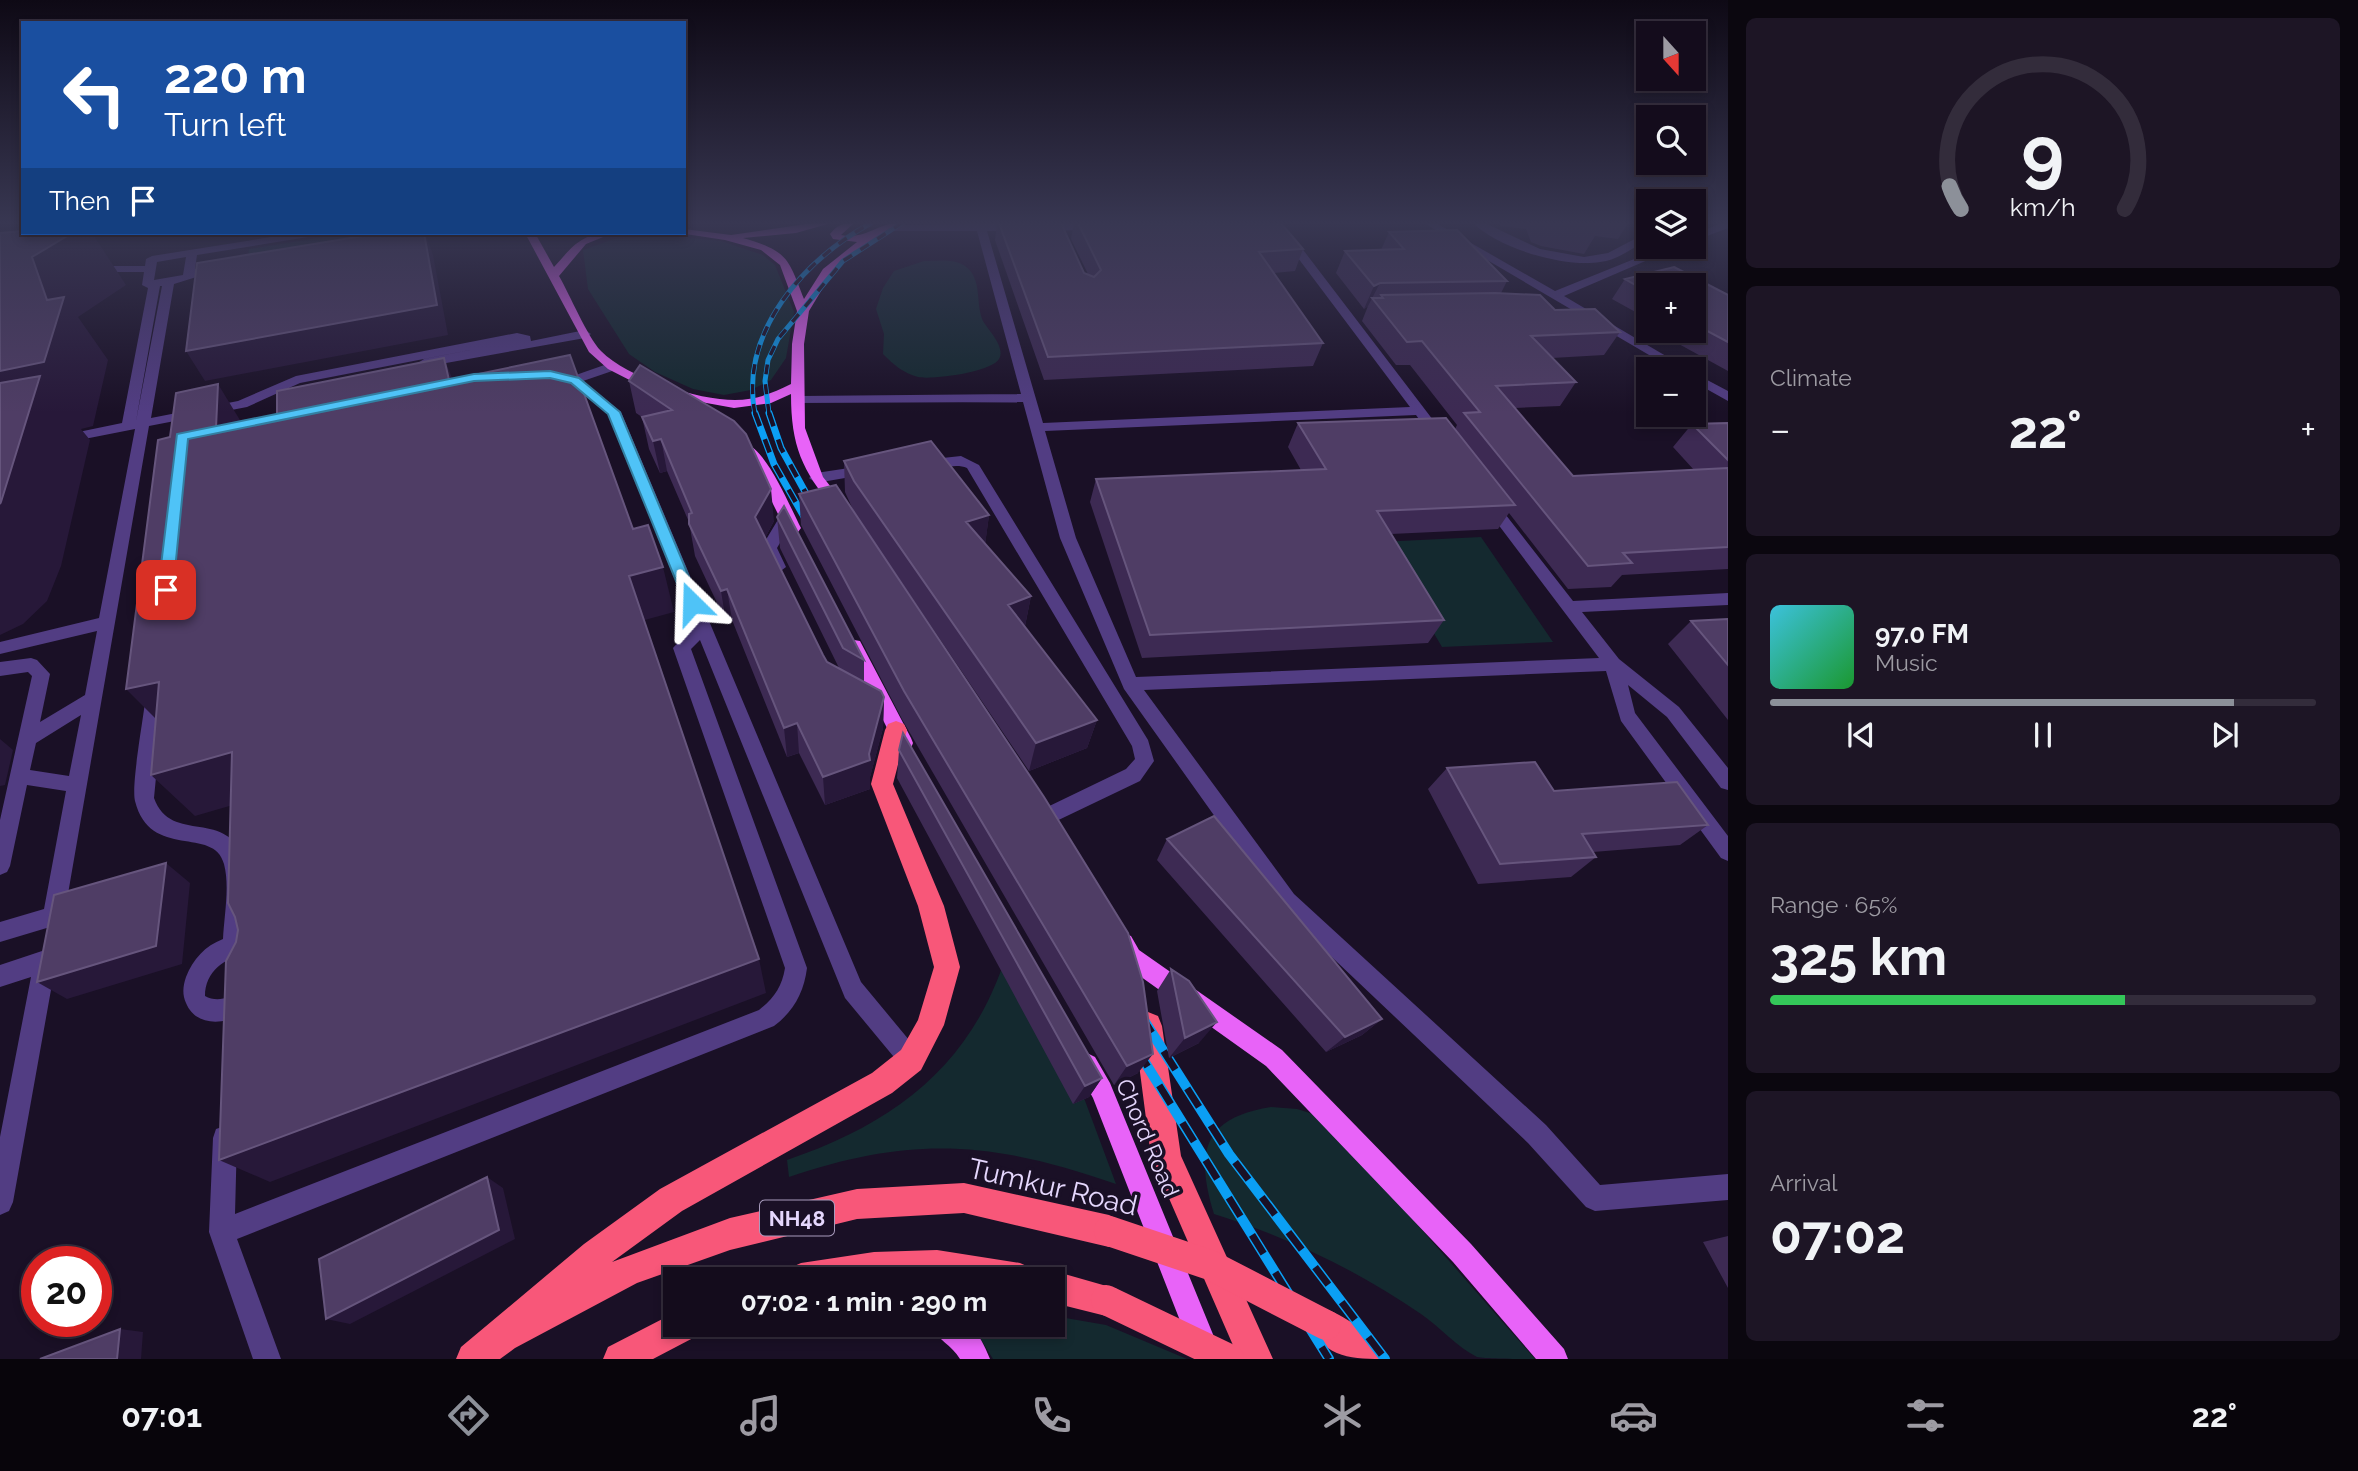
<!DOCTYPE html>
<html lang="en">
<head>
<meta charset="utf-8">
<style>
	body { margin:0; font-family:Raleway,sans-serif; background:#1d1525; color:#f1f3f6; height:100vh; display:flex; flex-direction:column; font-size:26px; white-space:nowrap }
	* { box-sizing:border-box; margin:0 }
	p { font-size:23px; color:#9d9ba3 }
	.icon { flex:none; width:38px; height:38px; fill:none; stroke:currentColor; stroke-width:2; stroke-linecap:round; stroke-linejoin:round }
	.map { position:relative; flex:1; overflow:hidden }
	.side { display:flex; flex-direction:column; gap:18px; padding:18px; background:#0b070f; width:630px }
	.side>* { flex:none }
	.banner { position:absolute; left:21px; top:21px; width:665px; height:214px; border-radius:0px; box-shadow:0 4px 10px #0003,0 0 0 2px #332c3b; background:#1a4fa0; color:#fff; overflow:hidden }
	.needle { width:46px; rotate:159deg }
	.buttons { position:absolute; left:1636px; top:21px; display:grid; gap:14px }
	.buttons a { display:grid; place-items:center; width:70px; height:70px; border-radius:0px; background:#140c1c; box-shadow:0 4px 10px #0003,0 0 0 2px #332c3b; font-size:35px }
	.speed { position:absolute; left:21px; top:1246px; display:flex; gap:14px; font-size:35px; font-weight:700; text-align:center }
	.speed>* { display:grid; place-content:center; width:91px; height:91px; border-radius:50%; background:#140c1c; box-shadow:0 4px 10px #0003,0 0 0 2px #332c3b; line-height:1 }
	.speed .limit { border:10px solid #d22; background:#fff; color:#111 }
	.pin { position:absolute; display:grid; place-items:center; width:60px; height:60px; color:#fff; margin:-30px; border-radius:14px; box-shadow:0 4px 10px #0006 }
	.me { position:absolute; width:77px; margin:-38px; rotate:338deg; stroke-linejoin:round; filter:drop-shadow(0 0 5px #0008) }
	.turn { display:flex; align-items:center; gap:24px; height:147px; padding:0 28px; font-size:32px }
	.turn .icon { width:91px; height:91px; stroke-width:2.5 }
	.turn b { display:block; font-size:49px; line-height:60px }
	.then { display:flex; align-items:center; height:66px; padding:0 28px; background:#0003; gap:14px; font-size:26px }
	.big { font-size:52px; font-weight:700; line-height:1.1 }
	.side .widget { flex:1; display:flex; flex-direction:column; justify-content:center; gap:10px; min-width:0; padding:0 24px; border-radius:10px; background:#1d1525 }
	.side .dial { align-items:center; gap:0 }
	.dial svg { height:182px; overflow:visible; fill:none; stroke:#332c3b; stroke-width:7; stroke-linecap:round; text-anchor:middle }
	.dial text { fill:#f1f3f6; stroke:none }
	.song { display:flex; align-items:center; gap:21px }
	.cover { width:84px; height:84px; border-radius:10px; background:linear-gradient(135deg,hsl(190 70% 55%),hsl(130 70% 35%)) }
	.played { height:7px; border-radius:4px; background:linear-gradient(90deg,#8c9099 85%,#332c3b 85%) }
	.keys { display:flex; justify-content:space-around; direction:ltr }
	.heat { display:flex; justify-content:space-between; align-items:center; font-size:38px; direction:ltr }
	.charge { height:10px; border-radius:5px; background:linear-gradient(90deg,#34c759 65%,#332c3b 0) }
	.trip { position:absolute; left:663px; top:1267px; width:402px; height:70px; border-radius:0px; background:#140c1c; box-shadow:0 4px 10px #0003,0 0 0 2px #332c3b; font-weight:700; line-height:70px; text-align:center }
	.menu { display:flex; height:112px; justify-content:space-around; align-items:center; background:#08050b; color:#9d9ba3 }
	.menu .icon { width:49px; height:49px }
	.menu .active { color:#8c9099 }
	.menu b { font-size:32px; color:#f1f3f6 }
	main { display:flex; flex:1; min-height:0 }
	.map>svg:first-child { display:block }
</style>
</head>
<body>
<main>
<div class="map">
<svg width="1728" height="1359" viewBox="0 0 1728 1359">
	<rect width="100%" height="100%" fill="#1a1026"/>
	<path fill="#14292f" d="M348 233H398L248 257 249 249Z
		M671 236 721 241 763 255 775 265 794 312 786 358 771 380 751 390 724 395 693 389 655 372 629 354 588 289 583 250 614 239Z
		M924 261C938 261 953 258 965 266 983 279 975 303 983 321 988 330 1006 347 999 359 992 372 932 380 918 377 903 373 894 365 883 354L884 334 876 309 883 288 894 271Z
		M1481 537 1553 642 1442 647 1380 542Z
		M1010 942 1068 1055 1116 1184C993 1141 912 1135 789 1177L787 1160C899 1122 978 1060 1010 942Z
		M1271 1107 1297 1109 1323 1117 1535 1359C1522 1359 1487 1359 1477 1357 1457 1347 1440 1327 1421 1314 1357 1270 1288 1237 1214 1214 1195 1152 1203 1118 1271 1107Z
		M1054 1316 1106 1325 1187 1359H993L972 1325H1054Z"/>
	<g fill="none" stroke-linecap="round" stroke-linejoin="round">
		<path fill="#523d83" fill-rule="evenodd" d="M1424 223H1436L1555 291 1664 247H1678L1564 296 1688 369H1673Z
			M1473 223H1485L1540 249 1584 257 1608 253 1648 232V239C1633 248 1618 260 1600 262 1564 268 1498 248 1473 223Z
			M1722 223H1728V228L1694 241V234Z
			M981 224H1096L1101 227 1096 230 987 231 1043 423 1410 407 1283 238V234H1291L1446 437 1444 440H1434L1416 415 1045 431 1076 538 1136 677 1599 658 1485 507 1483 504 1490 499 1495 501 1573 601 1728 593V605L1582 612 1619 659 1679 707 1728 768V790L1721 788 1667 717 1628 685 1635 713 1728 836V861L1721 858 1621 721 1606 671 1144 690 1294 894 1546 1125 1600 1185 1728 1174V1200L1595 1211 1586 1207 1528 1143 1280 908 1124 689 1060 538 1023 402 795 403 793 400 800 396 1021 394 977 231H885L880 228 885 225Z
			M296 233H319L314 236 197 255 195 269 219 265 225 268 174 284 151 418 238 401 296 376 517 333 530 336 531 341 585 330 591 334 585 338 424 367 418 363 424 359 516 341 300 383 247 407 149 426 64 917 60 924 0 942V922L44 909 66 791 27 785 10 866 7 872 0 875V820L32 676 28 672 0 676V662L31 658 37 660 50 674 40 722 85 695 97 631 0 654V642L99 618 135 429 64 443 57 439 64 435 122 423 148 288 142 285 144 272H94L88 269 94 266H145L146 259 152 256ZM186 257 183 275 154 280 157 262ZM160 286H162L136 421ZM81 715 69 776 30 770 36 743Z
			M416 233H441L402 241 397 238Z
			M613 362 619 366 618 369 583 381 621 412 861 982 919 1052 923 1060 919 1068 911 1072 903 1068 845 998 700 640 691 649 807 968C804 992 794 1011 774 1026L237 1239 281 1359H253L209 1232 213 1138 216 1129 225 1126 234 1129 237 1138 235 1214 759 1010C774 998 782 987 785 968L673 648 694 624 608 414 570 383 555 377 561 373 573 376Z
			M1694 373 1728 391V401L1694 382Z
			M961 456 979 465 1148 740 1154 761 1140 781 1046 826 1039 823 1036 817 1039 811 1126 769 1135 759 1132 746 967 468C952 461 929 475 917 464L924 460Z
			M869 465 876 470 874 473 816 483 809 478 816 473Z
			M787 512 795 517 777 548 786 567 778 573 772 571 761 548 782 513Z
			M155 687 161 689 164 694 154 798C171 846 229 806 244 862 250 885 246 911 244 933L270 942C307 995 206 1052 186 1003 182 994 183 986 186 977 193 959 205 946 223 939 224 916 230 887 224 864 214 825 150 861 135 801 131 784 144 716 146 694L149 689ZM247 953 258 961C258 984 226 1008 205 996 205 971 225 958 247 953Z
			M45 950 53 954 56 962 13 1202 9 1211 0 1215V1137L31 977 0 987V965Z"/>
		<path fill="#e863f8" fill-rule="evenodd" d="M813 223H831L796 233 743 238C788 251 788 258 804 299L823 269 857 242 833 239 830 234C837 225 843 223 854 223L841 235C866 240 877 223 899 223L848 257 832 273 809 311 804 344 805 428 823 477 846 506 839 511 834 509C802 470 791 446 791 394L771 403 734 408 657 394 608 369 589 352 525 233H535L554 267C574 245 581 233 613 233L586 244 559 276C570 295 587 336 601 351 627 378 698 400 735 400 756 400 773 393 791 384L792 344 797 311 780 265 761 250 725 240 679 233H684V229L731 235Z
			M745 443C767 450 790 507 801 528L798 532H788L785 528 755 468 738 447Z
			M854 640 860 641 911 738 913 743 911 748 904 751 897 748 846 646 848 641Z
			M1123 933 1131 936 1139 950 1282 1050 1471 1244 1564 1349 1568 1359H1536L1453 1262 1266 1066 1123 964 1112 943 1115 936Z
			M1087 1053 1095 1057 1110 1083 1219 1349 1215 1359H1195L1093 1098 1075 1065 1079 1057Z
			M931 1325C969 1323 975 1322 990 1359H960C952 1345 937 1340 931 1325Z"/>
		<path fill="#f85779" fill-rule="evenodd" d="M896 721 904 724 907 730 893 784 944 906 960 967 944 1025 921 1070 892 1093 682 1211 612 1262 730 1218 857 1189 964 1183 1109 1215 1120 1220 1125 1231 1120 1242 1109 1247 964 1213 857 1219 730 1250 637 1283 515 1348 500 1359H456L461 1347 584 1244 660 1189 872 1073 901 1050 918 1020 934 967 918 906 871 784 885 730 888 724Z
			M1148 1012 1158 1016 1162 1026 1181 1156 1273 1359H1239L1151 1157 1134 1026 1138 1016Z
			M937 1250 1020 1263 1031 1268 1036 1279H785L790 1268 801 1263 874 1252Z
			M1054 1271 1117 1289 1122 1300 1117 1311 1106 1316 1054 1303V1279H1041L1043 1276Z
			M1326 1309C1347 1317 1378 1338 1387 1359 1354 1359 1325 1359 1310 1325L1314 1313Z
			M676 1312V1325H699L695 1337 653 1359H603L608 1347Z"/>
		<defs>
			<path id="rail-far2" d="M755 414C739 332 804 260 871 223
				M769 414 765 381 768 360 778 339 843 261 902 223"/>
			<path id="rail-far1" d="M755 413 774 464 811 529
				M769 413 781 448 814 508"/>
			<path id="rail" d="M1140 1014 1229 1154 1385 1359
				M1136 1048 1329 1359"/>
		</defs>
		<use href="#rail-far2" stroke="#0b9ff4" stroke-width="5"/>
		<use href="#rail-far1" stroke="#0b9ff4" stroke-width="7"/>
		<use href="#rail" stroke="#0b9ff4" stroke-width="10"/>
		<use href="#rail-far2" stroke="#1a1026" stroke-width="3.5" stroke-dasharray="10" stroke-linecap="butt"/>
		<use href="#rail-far1" stroke="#1a1026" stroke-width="4.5" stroke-dasharray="14" stroke-linecap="butt"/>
		<use href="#rail" stroke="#1a1026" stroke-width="7" stroke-dasharray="22" stroke-linecap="butt"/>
		<path stroke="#f85779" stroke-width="30" d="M1109 1231 1210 1265 1326 1325
			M1106 1300 1229 1359"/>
	</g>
	<path fill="#3d2a53" d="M997 223H1061L1084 273 1088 274 1071 239 1074 223H1281L1303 249 1295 271 1274 273 1323 343 1313 366 1044 380 995 240Z
		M1500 223H1628L1618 239 1595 236 1584 254 1541 246 1531 242 1526 229 1500 226Z
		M1389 232 1507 281 1501 293 1620 332 1604 355 1552 358 1576 382 1560 406 1515 408 1573 476 1694 470 1673 447 1692 424 1728 423V569L1622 575 1611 587 1568 589 1509 513 1498 529 1391 534 1444 620 1428 643 1142 658 1090 502 1096 479 1301 470 1288 447 1298 423 1455 429 1457 425 1410 365H1396L1362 321 1368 306 1364 309 1336 273 1345 251 1381 250Z
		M1674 267 1728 295V371L1677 343 1681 337 1670 331H1694V285H1648V319L1612 299 1625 279Z
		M640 365 774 521 765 538 823 655 827 662 839 668 780 548 777 517 864 660V682L884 697 883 728 870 777V789L825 805 799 753 787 757 732 620 726 622 695 556 689 522 667 471 660 473 649 449 642 417 636 413 629 381Z
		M844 461 989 515 985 544 1031 596 1025 626H1024L1097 720 1087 748 1029 771 854 512 845 492Z
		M799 494 1138 1073 1114 1085 903 721 801 525Z
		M1728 619V720L1668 644 1691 621Z
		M899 750 1102 1078 1089 1097 1073 1104 897 778Z
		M1447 768 1554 791 1708 825 1680 845 1593 852 1596 857 1571 877 1478 884 1428 789Z
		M1167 839 1382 1019 1362 1035 1326 1052 1157 860Z
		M1171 969 1199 1043 1169 1058 1157 991Z
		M1728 1236V1288L1703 1242Z"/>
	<path fill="#271839" d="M72 233H92L126 285 78 317 108 360 93 426 81 429 90 440 61 566 47 601 23 624 0 635V371L47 300 32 257Z
		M424 233H425L433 255 448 335 205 381 186 351Z
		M1380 283 1368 306 1364 309 1374 286Z
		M444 358 462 403 449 380Z
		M218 384 246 430 216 428Z
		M661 439 667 471 660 473 653 441Z
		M771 489 774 521 759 549 755 517Z
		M989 515 985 546 966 522Z
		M663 567 674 612 641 621 629 576Z
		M727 589 732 620 726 622 721 591Z
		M1031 596 1025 626 1003 635 1008 605Z
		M159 682 169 732 126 689Z
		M884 697 883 728 870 777V789L825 805 823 777 869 754Z
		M1097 720 1087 748 1029 771 1036 743Z
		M797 723 799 753 787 757 784 728Z
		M0 739 13 750 5 785 0 786Z
		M232 752 271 794 195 816 151 775Z
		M166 863 190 883 182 964 67 999 37 982Z
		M759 959 766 993 270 1182 219 1160Z
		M1382 1019 1362 1035 1326 1052 1345 1037Z
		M1217 1022 1199 1043 1169 1058 1185 1038Z
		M1153 1054 1138 1073 1114 1085 1127 1066Z
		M1102 1078 1089 1097 1073 1104 1085 1086Z
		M487 1177 503 1188 515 1239 350 1324 326 1319Z
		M120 1329 143 1332 141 1359H117Z"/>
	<path fill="#4f3d65" stroke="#66557d" stroke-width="2" d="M999 223H1061L1084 273 1094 277 1101 270 1078 223H1281L1303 249 1259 252 1323 343 1048 357Z
		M1457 230 1507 281 1380 283 1374 286 1345 251 1404 249 1389 232Z
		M23 231V233H72L32 257 47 300 64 297 44 362 0 371V233Z
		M381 233H424L437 305 186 351 197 263Z
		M1674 267 1728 295V342L1694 324V322L1701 320 1694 316V285H1648V292L1625 279Z
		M1495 293 1540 295 1555 310 1595 309 1620 332 1531 336 1576 382 1496 386 1573 476 1728 468V547L1623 553 1632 563 1588 566 1464 413 1480 412 1422 341 1407 342 1372 298H1383L1381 295Z
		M570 355 633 529 648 525 663 567 629 576 759 959 219 1160 226 961 236 942 238 930 235 917 228 903 232 752 151 775 159 682 126 689 158 440 170 437 176 393 218 384 216 428 277 415V391L444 358 449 380Z
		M640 365 734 421 746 434 771 489 755 517 823 655 827 662 881 691 884 697 869 754 870 760 823 777 797 723 784 728 727 589 721 591 689 524V514L692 513 661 439 653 441 642 417 672 410 629 381Z
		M40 376 1 502 0 504V383Z
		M1446 418 1515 505 1377 511 1444 620 1150 635 1096 479 1326 469 1298 423Z
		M1728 423V460L1692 424Z
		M931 441 989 515 966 522 1031 596 1008 605 1097 720 1036 743 854 481 844 461Z
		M836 485 1044 797 1128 933 1143 982 1153 1054 1127 1066 904 691 799 494Z
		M784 506 864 660 843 648 777 517Z
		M1728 619V665L1691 621Z
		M903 733 1102 1078 1085 1086 899 750Z
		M1535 762 1554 791 1677 782 1708 825 1582 834 1596 857 1500 864 1447 768Z
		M1214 816 1382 1019 1345 1037 1167 839Z
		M166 863 156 946 37 982 54 895Z
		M1171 969 1189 981 1217 1022 1185 1038Z
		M487 1177 499 1230 326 1319 319 1259Z
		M120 1329 117 1359H40Z"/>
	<linearGradient id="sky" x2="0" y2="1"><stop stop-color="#0e0915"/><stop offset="0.54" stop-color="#383752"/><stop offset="1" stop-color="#383752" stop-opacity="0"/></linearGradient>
	<rect width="1728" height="413" fill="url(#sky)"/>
	<path fill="#4fc3f7" stroke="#337fa1" stroke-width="2" d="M550 371 579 378 620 412 700 603 697 606 692 608 685 603 608 414 571 383 550 378 474 381 188 439 173 590 166 596 158 590 177 434 474 374Z"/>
	<g text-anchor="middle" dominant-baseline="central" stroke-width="7" stroke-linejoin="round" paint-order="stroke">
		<rect fill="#1a1026" stroke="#a89bbc" stroke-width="2" x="760" y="1200.5" width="74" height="35" rx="5"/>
		<g font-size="21" font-weight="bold" fill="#e5d7fd">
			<text x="797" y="1218">NH48</text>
		</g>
		<g font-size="23" fill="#e5d7fd" stroke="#1a1026">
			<text transform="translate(1148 1138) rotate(67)">Chord Road</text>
		</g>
		<g font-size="28" fill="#e5d7fd" stroke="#1a1026">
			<text transform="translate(1053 1187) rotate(13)">Tumkur Road</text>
		</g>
	</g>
</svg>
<div class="buttons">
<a><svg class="needle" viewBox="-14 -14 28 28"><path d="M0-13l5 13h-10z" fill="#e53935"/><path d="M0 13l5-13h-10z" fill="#9d9ba3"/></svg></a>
<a><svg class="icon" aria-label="search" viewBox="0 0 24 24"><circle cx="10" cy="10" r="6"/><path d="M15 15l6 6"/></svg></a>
<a><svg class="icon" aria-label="layers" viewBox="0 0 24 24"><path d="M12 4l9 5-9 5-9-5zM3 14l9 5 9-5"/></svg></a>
<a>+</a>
<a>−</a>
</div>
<div class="speed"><div class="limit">20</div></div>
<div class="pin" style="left:166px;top:590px;background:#d93025"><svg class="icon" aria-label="arrive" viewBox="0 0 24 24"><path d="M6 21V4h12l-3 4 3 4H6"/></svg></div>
<svg class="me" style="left:692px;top:603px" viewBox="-20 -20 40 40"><path d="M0-17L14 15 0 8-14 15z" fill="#4fc3f7" stroke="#fff" stroke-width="4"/></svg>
<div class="trip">07:02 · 1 min · 290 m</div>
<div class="banner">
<div class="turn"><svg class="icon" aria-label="left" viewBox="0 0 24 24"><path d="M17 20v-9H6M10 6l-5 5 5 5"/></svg><div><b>220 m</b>Turn left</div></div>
<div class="then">Then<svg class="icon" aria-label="arrive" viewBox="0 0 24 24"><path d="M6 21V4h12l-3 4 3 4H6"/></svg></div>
</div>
</div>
<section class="side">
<div class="widget dial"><svg viewBox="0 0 100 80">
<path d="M14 69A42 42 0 1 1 86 69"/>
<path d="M14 69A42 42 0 0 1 9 59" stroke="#8c9099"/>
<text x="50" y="56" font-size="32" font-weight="700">9</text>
<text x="50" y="72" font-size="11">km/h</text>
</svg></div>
<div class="widget"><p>Climate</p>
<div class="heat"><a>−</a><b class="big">22°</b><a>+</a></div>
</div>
<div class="widget">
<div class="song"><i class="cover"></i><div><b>97.0 FM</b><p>Music</p></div></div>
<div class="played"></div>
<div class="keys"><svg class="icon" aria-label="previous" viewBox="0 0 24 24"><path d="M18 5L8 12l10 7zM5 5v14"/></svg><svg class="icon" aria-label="pause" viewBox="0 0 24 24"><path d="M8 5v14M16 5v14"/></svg><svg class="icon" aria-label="next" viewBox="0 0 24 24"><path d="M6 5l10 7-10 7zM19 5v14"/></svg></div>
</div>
<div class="widget"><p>Range · 65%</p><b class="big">325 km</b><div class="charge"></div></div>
<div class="widget"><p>Arrival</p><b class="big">07:02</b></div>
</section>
</main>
<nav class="menu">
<b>07:01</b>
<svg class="icon active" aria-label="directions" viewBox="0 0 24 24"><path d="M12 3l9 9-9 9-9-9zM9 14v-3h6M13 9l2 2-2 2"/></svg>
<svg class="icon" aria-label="music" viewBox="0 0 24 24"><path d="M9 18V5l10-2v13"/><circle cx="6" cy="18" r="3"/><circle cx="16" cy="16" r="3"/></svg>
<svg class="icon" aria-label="phone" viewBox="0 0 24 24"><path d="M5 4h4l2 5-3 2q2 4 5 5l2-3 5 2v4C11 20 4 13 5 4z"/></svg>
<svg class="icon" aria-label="climate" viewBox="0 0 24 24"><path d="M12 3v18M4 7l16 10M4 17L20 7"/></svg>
<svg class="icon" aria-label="car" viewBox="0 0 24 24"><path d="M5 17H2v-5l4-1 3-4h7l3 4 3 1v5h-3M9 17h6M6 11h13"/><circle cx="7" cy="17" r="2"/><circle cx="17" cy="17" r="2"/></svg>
<svg class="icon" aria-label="filters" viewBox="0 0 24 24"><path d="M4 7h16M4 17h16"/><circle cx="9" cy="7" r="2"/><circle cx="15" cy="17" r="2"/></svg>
<b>22°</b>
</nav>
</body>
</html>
